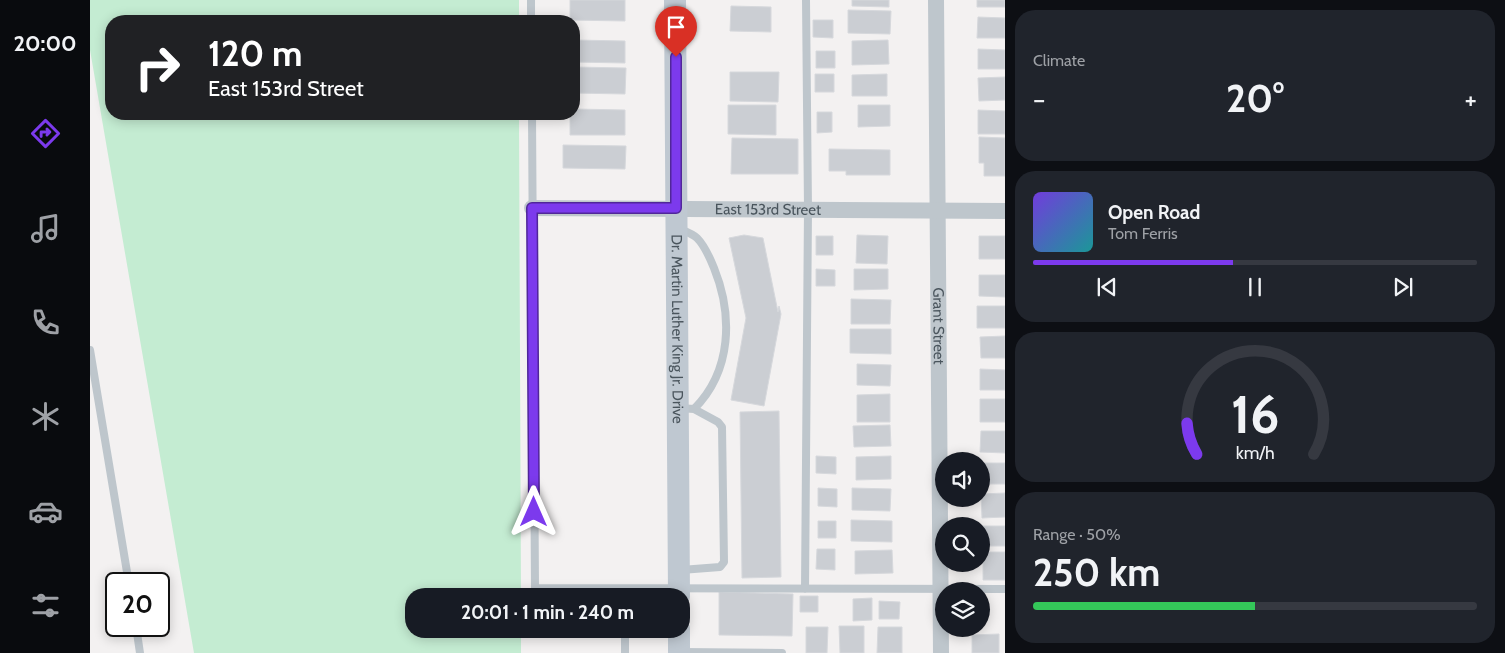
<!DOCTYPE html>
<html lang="en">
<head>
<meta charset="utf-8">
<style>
	body { margin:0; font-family:Cabin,sans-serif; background:#20242c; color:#f1f3f6; height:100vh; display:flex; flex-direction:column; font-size:19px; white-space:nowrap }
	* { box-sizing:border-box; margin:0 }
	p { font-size:16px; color:#9ea1a6 }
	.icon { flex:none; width:28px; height:28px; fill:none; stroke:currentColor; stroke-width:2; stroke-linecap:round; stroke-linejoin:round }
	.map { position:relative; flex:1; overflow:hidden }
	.details { display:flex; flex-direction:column; gap:10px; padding:10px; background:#0d0f14; width:500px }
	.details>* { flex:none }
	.banner { position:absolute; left:15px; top:15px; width:475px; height:105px; border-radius:20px; box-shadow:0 2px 12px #0003; background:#202124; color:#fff; overflow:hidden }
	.buttons { position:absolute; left:845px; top:452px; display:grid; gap:10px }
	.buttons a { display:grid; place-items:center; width:55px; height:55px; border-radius:50%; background:#171b24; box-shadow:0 2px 12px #0003; font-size:25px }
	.speed { position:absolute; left:15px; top:572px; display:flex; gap:10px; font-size:25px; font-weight:700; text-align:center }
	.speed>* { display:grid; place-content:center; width:65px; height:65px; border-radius:50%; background:#171b24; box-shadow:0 2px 12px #0003; line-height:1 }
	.speed .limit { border:2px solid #111; border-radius:8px; background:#fff; color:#111 }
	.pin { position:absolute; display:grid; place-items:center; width:42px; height:42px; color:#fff; margin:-51px -21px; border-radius:50% 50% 50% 0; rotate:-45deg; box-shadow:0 0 5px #0007 }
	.pin .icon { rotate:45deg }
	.me { position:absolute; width:55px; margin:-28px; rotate:0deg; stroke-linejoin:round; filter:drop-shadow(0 0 4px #0008) }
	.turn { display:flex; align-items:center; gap:18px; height:105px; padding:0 20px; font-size:22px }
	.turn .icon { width:65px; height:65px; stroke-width:2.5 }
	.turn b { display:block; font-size:35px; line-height:42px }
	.big { font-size:38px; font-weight:700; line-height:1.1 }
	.details .tile { flex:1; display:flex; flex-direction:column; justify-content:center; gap:8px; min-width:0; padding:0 18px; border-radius:20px; background:#20242c }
	.details .dial { align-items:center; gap:0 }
	.dial svg { height:130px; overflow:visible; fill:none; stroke:#363941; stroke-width:7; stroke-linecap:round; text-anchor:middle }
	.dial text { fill:#f1f3f6; stroke:none }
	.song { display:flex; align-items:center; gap:15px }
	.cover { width:60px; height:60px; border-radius:8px; background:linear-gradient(135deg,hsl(260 70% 55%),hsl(180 70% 35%)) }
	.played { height:5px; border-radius:2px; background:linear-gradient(90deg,#7c3aed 45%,#363941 45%) }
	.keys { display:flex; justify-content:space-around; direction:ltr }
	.heat { display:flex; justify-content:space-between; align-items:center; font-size:28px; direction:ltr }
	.charge { height:8px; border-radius:4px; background:linear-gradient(90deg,#34c759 50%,#363941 0) }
	.trip { position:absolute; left:315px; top:588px; width:285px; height:50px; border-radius:20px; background:#171b24; box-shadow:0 2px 12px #0003; font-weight:700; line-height:50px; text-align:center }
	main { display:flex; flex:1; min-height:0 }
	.tabs { display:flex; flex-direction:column; width:90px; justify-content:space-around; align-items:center; background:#090b0e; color:#9ea1a6 }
	.tabs .icon { width:35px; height:35px }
	.tabs .active { color:#7c3aed }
	.tabs b { font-size:22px; color:#f1f3f6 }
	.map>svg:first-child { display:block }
</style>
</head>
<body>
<main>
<nav class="tabs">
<b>20:00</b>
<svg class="icon active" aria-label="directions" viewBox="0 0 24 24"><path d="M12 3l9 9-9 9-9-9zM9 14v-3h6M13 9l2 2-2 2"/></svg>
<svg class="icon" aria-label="music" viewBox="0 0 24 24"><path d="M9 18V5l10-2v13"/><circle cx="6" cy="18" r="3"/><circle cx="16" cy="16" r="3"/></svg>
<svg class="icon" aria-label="phone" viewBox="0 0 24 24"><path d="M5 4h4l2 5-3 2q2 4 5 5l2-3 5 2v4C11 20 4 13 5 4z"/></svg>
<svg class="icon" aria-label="climate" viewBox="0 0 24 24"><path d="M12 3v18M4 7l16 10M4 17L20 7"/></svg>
<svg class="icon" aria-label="car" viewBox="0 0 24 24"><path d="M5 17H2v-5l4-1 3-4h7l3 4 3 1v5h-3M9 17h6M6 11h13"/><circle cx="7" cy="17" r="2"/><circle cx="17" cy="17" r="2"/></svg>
<svg class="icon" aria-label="filters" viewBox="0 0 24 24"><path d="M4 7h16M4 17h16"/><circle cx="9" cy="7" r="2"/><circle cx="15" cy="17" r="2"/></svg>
</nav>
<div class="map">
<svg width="915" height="653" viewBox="0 0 915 653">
	<rect width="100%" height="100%" fill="#f3f1f1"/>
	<path fill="#c4ecd2" d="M0 0H429V21H21V114H429L431 596H324V629H431V653H104L0 50Z"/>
	<path fill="#cbced3" stroke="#d6d8dc" d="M480 0H535V21L480 20Z
		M762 0H799V7L762 6Z
		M887 0H915V7H887Z
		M641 6 681 7V32L640 31Z
		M758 10 801 11 800 34 758 33Z
		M888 17 915 18V38H887Z
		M723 20H743V38L723 37Z
		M484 40 535 41V63L484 62Z
		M798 40 799 64 762 65V41Z
		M888 49 915 50V69H888Z
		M726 51H745V68H726Z
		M484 67 536 68 535 94 484 93Z
		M640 72H689L688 102 640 101Z
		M725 74H744V92H725Z
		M797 74V96H762V75Z
		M915 77V100L889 101 888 78Z
		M638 105H686V135L638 134Z
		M768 105H800V126L768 127Z
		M484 109 535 110V135H480V114H484Z
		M888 110 915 111V134H888Z
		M727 112H742V132L727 133Z
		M889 137 915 138V176H894V163H889Z
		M642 138 708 139V174H641Z
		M473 145 536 146 535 169 473 168Z
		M739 149 800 150V175H756V171H739Z
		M654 235 673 238 688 312 689 306 691 314 674 406 641 400 656 318 639 238Z
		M767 235 798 236 797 264 766 263Z
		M726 236H743V255H726Z
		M889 236H915V259H889Z
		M726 269 745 270V286H726Z
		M764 269H798V289L764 290Z
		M889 275H915V297L889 296Z
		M761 299 801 300 800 324H761Z
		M887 306H915V328H887Z
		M760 329H801V354L760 353Z
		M915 336V358H891L890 337Z
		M767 364 801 365 800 386 767 385Z
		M890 369 915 370V390H890Z
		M800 394V422H767V395Z
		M890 399H915V422H890Z
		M689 411 691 577 652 578 650 412Z
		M800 425 801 446 764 447 763 426Z
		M891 431H915V453L890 452Z
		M726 456 746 457V474L726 473Z
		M801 456V479L766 480V457Z
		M893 463H915V484H893Z
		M728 488 747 489V507L728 506Z
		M762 488 801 489 800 511 762 510Z
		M915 493V517L892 518 891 494Z
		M761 520 802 521V542L761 541Z
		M728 521H746V538H728Z
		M892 526H915V546H892Z
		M727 549H745V570L726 569Z
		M802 550 803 573 765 574V551Z
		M893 552H915V580H893Z
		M629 592 703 594 702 636 629 635Z
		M710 596H728V612H710Z
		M782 598V620L763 621V599Z
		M789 601 810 602 809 619H789Z
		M749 626H774V653H750Z
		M716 627H738L737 653H716Z
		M788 627H812V653H787Z
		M909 634V653H882V635Z"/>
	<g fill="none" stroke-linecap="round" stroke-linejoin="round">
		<path stroke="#bec6cc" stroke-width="8" d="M441 0V21
			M442 114 445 588 915 589
			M0 350 39 584
			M589 408 604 409C642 371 643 315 624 268 620 258 615 246 607 238 603 234 595 231 590 229
			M591 570 630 567 634 562 632 427 628 422 604 409
			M715 589 718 209 716 0
			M46 626 50 653
			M534 629H587
			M535 629V653
			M592 652 692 653"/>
		<g stroke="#bec6cc" stroke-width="16">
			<path id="s1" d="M846 0 851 653"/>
			<path id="s2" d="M442 208 915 211"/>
		</g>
		<g stroke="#bfc8d1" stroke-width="22">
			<path id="s3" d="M585 0 589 596"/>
			<path d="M589 629V653"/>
		</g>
	</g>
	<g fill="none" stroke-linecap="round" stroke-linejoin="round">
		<defs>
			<path id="route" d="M444 512 442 208H586V57"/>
		</defs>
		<use href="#route" stroke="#51269a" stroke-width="12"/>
		<use href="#route" stroke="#7c3aed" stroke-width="9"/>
	</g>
	<g text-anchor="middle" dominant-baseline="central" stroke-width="4" stroke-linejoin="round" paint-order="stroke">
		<g font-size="15" fill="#4a555d" stroke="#fff">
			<text stroke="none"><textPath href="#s2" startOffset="236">East 153rd Street</textPath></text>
			<text stroke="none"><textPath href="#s1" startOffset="326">Grant Street</textPath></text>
			<text stroke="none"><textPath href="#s3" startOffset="329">Dr. Martin Luther King Jr. Drive</textPath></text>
		</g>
	</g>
</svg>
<div class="buttons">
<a><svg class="icon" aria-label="sound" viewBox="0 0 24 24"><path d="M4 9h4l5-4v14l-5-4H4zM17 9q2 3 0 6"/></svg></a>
<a><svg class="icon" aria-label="search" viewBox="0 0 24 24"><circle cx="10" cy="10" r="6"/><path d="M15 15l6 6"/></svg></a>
<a><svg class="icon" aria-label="layers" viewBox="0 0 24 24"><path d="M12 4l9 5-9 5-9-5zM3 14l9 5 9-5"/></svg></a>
</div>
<div class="speed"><div class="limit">20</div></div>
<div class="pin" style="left:586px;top:57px;background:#d93025"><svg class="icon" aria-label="arrive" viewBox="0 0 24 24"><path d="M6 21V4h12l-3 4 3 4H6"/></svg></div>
<svg class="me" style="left:444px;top:512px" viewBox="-20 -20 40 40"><path d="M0-17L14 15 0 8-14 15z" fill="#7c3aed" stroke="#fff" stroke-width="4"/></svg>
<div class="trip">20:01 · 1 min · 240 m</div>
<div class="banner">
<div class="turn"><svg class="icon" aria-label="right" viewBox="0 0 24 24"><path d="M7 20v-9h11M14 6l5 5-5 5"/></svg><div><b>120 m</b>East 153rd Street</div></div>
</div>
</div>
<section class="details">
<div class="tile"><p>Climate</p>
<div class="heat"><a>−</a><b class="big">20°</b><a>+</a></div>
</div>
<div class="tile">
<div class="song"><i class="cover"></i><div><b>Open Road</b><p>Tom Ferris</p></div></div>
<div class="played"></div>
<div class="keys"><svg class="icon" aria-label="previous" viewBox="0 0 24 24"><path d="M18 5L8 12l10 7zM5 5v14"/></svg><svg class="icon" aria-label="pause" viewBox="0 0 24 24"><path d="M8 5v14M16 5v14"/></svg><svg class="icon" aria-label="next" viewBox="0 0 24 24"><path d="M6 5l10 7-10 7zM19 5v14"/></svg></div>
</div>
<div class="tile dial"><svg viewBox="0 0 100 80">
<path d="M14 69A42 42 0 1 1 86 69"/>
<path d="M14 69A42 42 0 0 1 8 50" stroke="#7c3aed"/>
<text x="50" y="56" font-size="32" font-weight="700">16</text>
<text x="50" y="72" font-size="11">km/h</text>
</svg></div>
<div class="tile"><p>Range · 50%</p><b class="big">250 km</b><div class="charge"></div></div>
</section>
</main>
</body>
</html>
